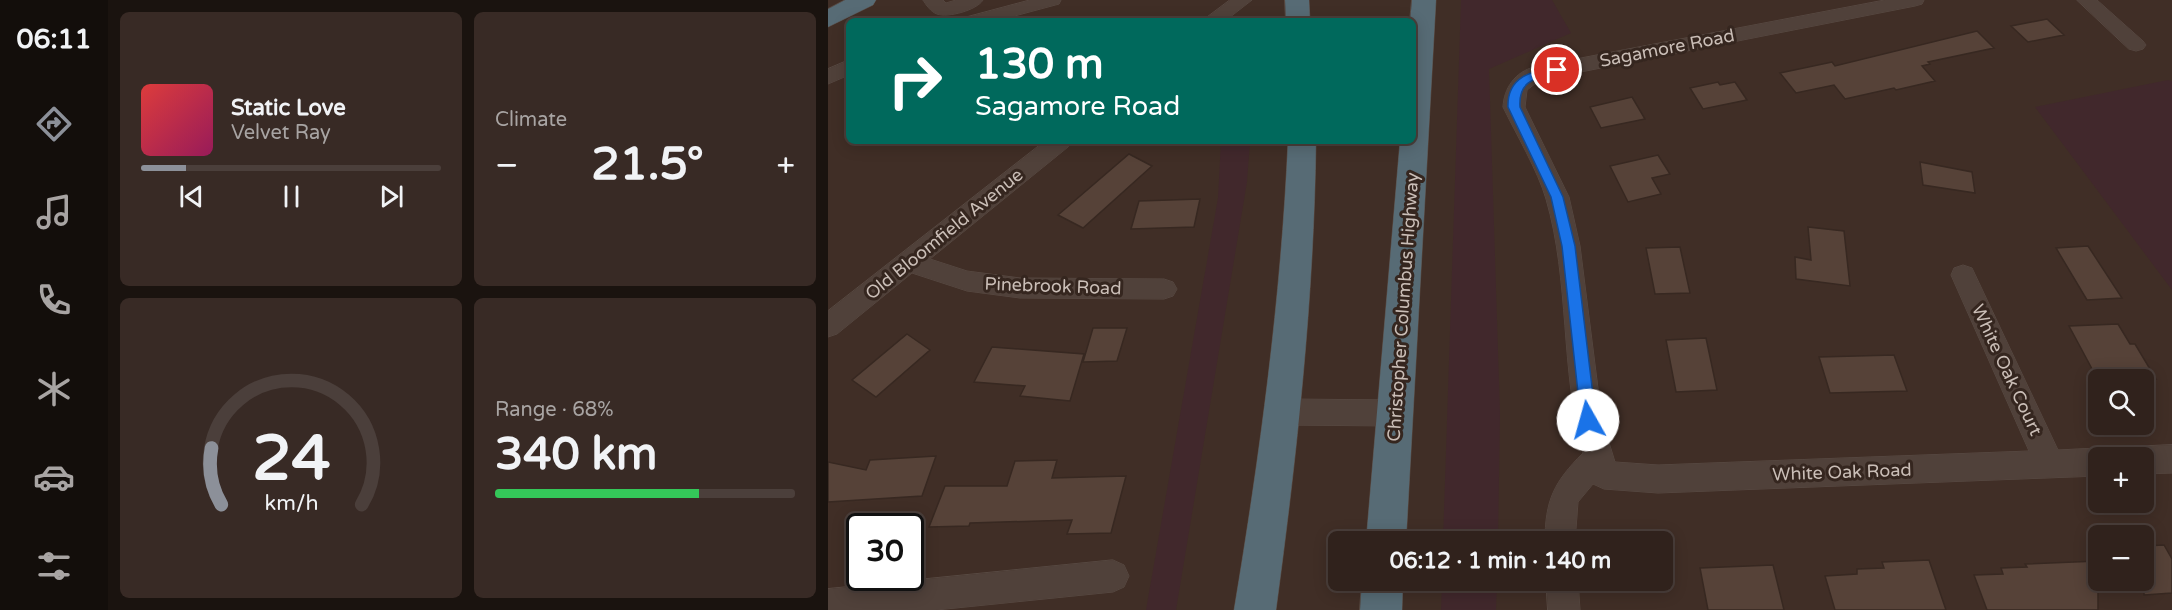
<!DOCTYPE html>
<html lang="en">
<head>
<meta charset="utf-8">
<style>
	body { margin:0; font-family:"Varela Round",sans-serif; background:#382a25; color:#f1f3f6; height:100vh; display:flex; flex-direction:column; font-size:22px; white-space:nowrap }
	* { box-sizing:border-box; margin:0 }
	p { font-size:20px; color:#a8a4a3 }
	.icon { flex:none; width:33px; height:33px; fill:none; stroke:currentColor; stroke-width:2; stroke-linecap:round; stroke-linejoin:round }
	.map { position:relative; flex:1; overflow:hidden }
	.side { display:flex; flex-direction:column; gap:12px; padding:12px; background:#1a130f; width:720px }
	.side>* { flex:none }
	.hud { position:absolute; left:18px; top:18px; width:570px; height:126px; border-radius:9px; box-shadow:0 3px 15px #0003,0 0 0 2px #4b3f3b; background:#00695c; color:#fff; overflow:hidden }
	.buttons { position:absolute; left:1260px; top:369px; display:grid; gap:12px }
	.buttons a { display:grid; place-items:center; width:66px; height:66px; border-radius:9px; background:#30221c; box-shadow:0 3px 15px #0003,0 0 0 2px #4b3f3b; font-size:30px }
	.speed { position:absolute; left:18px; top:513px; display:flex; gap:12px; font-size:30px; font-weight:700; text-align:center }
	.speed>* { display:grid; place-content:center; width:78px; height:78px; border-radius:50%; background:#30221c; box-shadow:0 3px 15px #0003,0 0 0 2px #4b3f3b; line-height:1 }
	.speed .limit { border:3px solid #111; border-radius:9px; background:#fff; color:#111 }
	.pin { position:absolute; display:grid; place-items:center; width:51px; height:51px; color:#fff; margin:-26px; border:3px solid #fff; border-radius:50%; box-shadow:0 2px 6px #0007 }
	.me { position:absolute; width:66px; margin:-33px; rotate:353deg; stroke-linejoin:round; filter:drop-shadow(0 0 4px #0008) }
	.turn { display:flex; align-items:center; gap:21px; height:126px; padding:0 30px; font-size:27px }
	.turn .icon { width:78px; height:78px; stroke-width:2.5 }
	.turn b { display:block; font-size:42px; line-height:51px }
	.big { font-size:45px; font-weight:800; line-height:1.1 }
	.side .tile { flex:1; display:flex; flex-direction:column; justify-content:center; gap:9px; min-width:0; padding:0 21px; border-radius:9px; background:#382a25 }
	.side .dial { align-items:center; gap:0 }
	.dial svg { height:156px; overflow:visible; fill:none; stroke:#4b3f3b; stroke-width:7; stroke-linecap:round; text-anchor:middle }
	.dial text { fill:#f1f3f6; stroke:none }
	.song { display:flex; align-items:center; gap:18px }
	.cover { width:72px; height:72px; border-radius:9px; background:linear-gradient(135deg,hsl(0 70% 55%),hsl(330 70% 35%)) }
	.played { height:6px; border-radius:3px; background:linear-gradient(90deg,#8c9099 15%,#4b3f3b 15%) }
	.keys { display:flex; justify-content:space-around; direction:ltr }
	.heat { display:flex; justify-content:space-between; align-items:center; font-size:33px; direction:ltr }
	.charge { height:9px; border-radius:4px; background:linear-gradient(90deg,#34c759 68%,#4b3f3b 0) }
	.side .tiles { flex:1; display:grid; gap:12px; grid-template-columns:repeat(2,1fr) }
	.trip { position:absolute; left:500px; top:531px; width:345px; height:60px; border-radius:9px; background:#30221c; box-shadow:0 3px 15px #0003,0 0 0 2px #4b3f3b; font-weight:800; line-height:60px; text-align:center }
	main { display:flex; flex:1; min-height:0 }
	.menu { display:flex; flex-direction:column; width:108px; justify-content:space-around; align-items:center; background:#130e0b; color:#a8a4a3 }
	.menu .icon { width:42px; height:42px }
	.menu .selected { color:#8c9099 }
	.menu b { font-size:27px; color:#f1f3f6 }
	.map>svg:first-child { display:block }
</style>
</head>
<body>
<main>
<nav class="menu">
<b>06:11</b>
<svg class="icon selected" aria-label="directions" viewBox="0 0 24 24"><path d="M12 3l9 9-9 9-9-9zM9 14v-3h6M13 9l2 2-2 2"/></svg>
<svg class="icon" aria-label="music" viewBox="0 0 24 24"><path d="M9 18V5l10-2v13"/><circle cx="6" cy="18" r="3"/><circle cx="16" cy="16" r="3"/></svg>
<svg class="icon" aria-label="phone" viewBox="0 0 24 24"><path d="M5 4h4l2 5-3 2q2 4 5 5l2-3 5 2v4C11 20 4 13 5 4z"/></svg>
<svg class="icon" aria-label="climate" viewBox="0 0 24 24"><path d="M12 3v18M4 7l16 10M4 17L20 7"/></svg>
<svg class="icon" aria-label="car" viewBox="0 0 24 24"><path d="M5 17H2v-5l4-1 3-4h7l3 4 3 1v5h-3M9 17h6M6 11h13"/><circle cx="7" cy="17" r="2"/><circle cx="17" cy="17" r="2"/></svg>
<svg class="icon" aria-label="filters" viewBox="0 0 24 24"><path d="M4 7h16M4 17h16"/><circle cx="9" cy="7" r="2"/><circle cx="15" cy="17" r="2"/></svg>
</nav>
<section class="side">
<div class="tiles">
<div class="tile">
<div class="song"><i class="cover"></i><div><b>Static Love</b><p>Velvet Ray</p></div></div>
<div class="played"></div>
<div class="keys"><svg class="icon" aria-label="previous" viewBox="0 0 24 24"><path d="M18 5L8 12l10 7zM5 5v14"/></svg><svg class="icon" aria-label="pause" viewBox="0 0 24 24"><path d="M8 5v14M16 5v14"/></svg><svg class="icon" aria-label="next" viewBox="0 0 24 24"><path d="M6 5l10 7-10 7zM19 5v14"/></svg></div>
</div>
<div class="tile"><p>Climate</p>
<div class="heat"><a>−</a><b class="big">21.5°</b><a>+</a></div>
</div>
<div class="tile dial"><svg viewBox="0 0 100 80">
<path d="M14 69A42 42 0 1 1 86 69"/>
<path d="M14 69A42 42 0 0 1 9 40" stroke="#8c9099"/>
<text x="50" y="56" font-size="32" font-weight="700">24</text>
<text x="50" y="72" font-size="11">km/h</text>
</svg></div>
<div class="tile"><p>Range · 68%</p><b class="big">340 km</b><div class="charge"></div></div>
</div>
</section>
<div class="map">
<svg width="1344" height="610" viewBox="0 0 1344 610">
	<rect width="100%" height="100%" fill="#402e26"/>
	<path fill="#41282c" d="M633 0H724L743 33 661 69 672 413 670 541H615Z
		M1340 80 1344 81V290L1207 107Z
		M393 141H422L419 182 348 610H318L390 198Z
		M614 581H669L668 610H613Z"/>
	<path fill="#564238" stroke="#372821" stroke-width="1.5" d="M1219 19 1236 35 1200 42 1183 26Z
		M1149 31 1166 48 1100 62 1102 64 1094 66 1107 81 1068 90 1066 88 1017 99 1006 85 968 93 952 73 1004 62 1007 66Z
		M890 82 892 85 907 82 919 100 875 109 862 88Z
		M804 97 817 119 773 128 762 107Z
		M301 154 324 166 255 228 230 215Z
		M830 155 842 174 824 178 833 194 800 202 782 166Z
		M1092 162 1144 172 1147 193 1095 185Z
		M372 199 366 227 303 229 311 201Z
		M980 227 1016 231 1022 286 968 279 967 257 983 260Z
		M1260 246 1294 298 1259 300 1228 248Z
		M852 247 862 293 827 294 818 248Z
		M1290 324 1302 344H1307L1328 379 1270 380 1241 326Z
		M265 328H299L289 361 255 362Z
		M79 334 102 350 48 397 24 380Z
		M878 338 889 390 848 392 838 340Z
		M164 347 256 354 242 401 192 396 197 386 146 382Z
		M1066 355 1079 391 1002 393 991 357Z
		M108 456 94 496 0 502V462L38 470 42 460Z
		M229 460 224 478 298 476 283 533 239 534 244 520 142 523 141 526 101 527 117 486H179L187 461Z
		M1336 545 1344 559V593L1316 595V546Z
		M1101 560 1118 610H1007L997 576 1029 574V569L1056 568 1054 562Z
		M1270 561V610H1159L1146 575 1175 574 1173 568 1199 567 1197 564Z
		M945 565 956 610H880L872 568Z"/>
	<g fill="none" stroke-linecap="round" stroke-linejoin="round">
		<defs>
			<path id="minor" d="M95 0H115L118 3 128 0H155C149 10 120 18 109 14 103 12 98 5 95 0Z
				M202 0H233L231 4 168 21H136L139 17Z
				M402 0H424L397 21H374Z
				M1057 0H1096L1094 4 1087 6 712 80 699 90 697 107 741 197 752 246 774 420 787 462 830 465 1201 451 1123 275 1126 268 1135 265 1144 268 1230 450 1270 448 1280 452 1283 458H1270V476L830 493 776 489 765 484 750 502 747 542H717C717 500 726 482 755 453 732 370 742 281 718 199 710 171 688 134 675 107 676 88 687 72 706 67Z
				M1249 0H1269L1315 41 1318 45 1315 49 1308 51 1301 49Z
				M21 60V75L0 84V69Z
				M217 141H243L240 147 102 259 139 271 192 278 336 279 345 282 349 289 345 296 336 299 192 298 139 291 84 273 9 334 0 337V311Z
				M455 399 569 400 579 404 583 413 579 422 569 426 455 425 445 421 441 412 445 403Z
				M1344 445V473L1316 474V458H1303L1306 450 1316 446Z
				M285 560 296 565 301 576 296 587 285 592 108 610H0V589Z
				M718 580H750L752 610H720Z"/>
			<path id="highway" d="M17 0H48L45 5 0 27V9Z
				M457 0H481L482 21H458Z
				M584 0H608L578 542H538L572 141H585V21H582Z
				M460 141H488C486 299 469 454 448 610H406C432 454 453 299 460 141Z
				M534 580H575L574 610H532Z"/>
		</defs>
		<use href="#minor" stroke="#594b44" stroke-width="1"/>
		<use href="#highway" stroke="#5a4c45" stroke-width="1"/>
		<use href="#minor" fill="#50413a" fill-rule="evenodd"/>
		<use href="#highway" fill="#576b75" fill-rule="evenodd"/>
	</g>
	<path fill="#1a73e8" stroke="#114b97" stroke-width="1.5" d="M729 66 733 67V72C711 78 690 78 692 107L735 197 747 246 768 420 766 425 760 427 755 425 753 420 734 246 723 197 680 107C679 76 705 71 729 66Z"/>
	<g text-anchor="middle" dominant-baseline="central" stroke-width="6" stroke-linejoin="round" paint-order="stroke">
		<g font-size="18" fill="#cabeb7" stroke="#35261f">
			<text transform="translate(839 48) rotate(-11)">Sagamore Road</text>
			<text transform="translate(116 234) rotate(-39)">Old Bloomfield Avenue</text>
			<text transform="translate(225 286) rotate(2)">Pinebrook Road</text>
			<text transform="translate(575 307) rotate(-86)">Christopher Columbus Highway</text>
			<text transform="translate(1179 370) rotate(65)">White Oak Court</text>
			<text transform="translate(1014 472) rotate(-2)">White Oak Road</text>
		</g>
	</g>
</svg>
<div class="buttons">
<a><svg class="icon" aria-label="search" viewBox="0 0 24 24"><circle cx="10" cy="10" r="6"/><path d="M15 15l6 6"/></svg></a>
<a>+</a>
<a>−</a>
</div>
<div class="speed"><div class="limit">30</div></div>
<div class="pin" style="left:729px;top:70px;background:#d93025"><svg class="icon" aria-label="arrive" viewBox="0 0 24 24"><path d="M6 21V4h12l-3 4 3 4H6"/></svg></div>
<svg class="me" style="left:760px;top:420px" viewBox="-20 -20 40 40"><circle r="19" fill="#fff"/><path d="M0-13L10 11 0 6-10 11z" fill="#1a73e8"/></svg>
<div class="trip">06:12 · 1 min · 140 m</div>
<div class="hud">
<div class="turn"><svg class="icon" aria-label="right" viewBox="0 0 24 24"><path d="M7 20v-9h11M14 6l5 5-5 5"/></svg><div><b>130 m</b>Sagamore Road</div></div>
</div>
</div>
</main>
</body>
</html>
